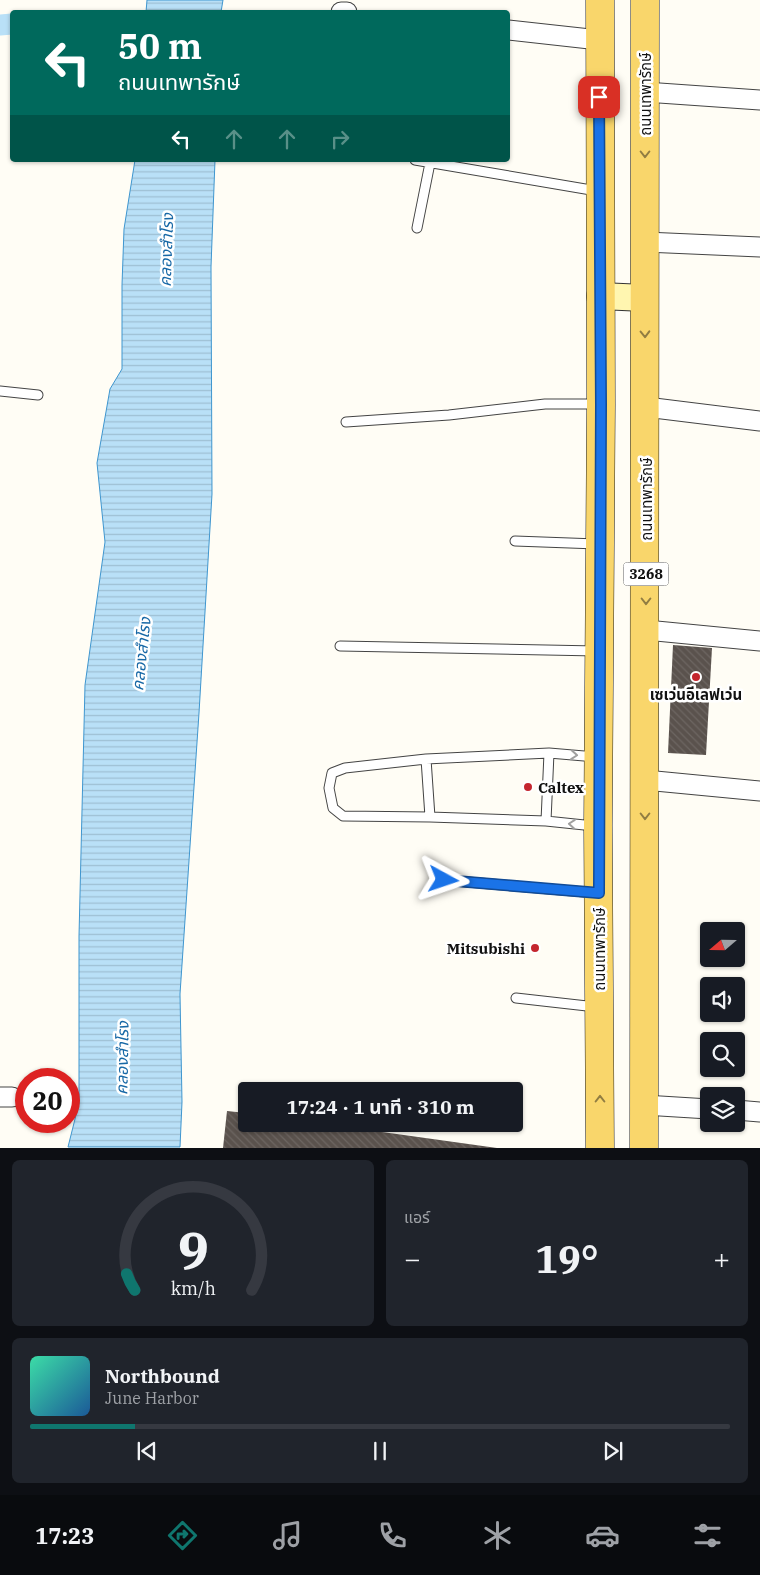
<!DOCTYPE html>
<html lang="th">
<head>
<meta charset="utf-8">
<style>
	body { margin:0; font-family:"IBM Plex Serif","Noto Sans Thai",serif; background:#20242c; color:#f1f3f6; height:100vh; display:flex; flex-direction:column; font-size:19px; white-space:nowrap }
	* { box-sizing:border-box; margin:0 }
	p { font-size:16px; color:#9ea1a6 }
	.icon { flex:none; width:28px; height:28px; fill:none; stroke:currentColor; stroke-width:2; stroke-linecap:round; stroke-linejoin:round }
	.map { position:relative; height:1148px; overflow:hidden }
	.sheet { display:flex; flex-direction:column; gap:12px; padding:12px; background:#0d0f14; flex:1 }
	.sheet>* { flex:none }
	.hud { position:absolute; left:10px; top:10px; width:500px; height:152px; border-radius:5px; box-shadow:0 1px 4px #0004; background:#00695c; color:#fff; overflow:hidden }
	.needle { width:32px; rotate:250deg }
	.controls { position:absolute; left:700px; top:922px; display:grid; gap:10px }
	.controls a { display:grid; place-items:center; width:45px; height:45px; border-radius:5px; background:#171b24; box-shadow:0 1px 4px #0004; font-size:25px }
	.speed { position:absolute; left:15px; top:1068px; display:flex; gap:10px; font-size:25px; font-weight:700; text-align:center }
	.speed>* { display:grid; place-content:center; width:65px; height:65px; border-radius:50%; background:#171b24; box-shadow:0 1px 4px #0004; line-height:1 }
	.speed .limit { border:8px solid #d22; background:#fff; color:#111 }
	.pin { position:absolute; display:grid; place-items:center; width:42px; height:42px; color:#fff; margin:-21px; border-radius:10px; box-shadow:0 2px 8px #0006 }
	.me { position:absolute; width:55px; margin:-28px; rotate:95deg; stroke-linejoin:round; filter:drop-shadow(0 0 4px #0008) }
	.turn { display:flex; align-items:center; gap:18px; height:105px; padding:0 25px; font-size:22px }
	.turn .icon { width:65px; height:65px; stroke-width:2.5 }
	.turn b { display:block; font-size:35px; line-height:42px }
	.lanes { display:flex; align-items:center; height:48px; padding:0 25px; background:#0003; justify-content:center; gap:25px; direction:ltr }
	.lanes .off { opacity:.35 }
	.big { font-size:38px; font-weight:700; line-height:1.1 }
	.sheet .tile { flex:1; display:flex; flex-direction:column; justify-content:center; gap:8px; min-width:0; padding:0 18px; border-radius:8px; background:#20242c }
	.sheet .dial { align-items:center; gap:0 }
	.dial svg { height:130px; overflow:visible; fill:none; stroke:#363941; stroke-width:7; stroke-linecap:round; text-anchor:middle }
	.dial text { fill:#f1f3f6; stroke:none }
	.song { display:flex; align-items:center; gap:15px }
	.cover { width:60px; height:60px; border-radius:8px; background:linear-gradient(135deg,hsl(160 70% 55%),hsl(210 70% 35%)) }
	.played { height:5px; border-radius:2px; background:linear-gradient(90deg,#0f766e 15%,#363941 15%) }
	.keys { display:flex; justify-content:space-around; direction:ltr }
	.heat { display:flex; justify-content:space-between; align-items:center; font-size:28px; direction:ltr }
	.sheet .tiles { flex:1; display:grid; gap:12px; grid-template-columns:1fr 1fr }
	.tile:last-child { grid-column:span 2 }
	.trip { position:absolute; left:238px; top:1082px; width:285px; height:50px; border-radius:5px; background:#171b24; box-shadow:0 1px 4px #0004; font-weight:700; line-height:50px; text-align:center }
	.tabs { display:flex; height:80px; justify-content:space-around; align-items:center; background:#090b0e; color:#9ea1a6 }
	.tabs .icon { width:35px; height:35px }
	.tabs .on { color:#0f766e }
	.tabs b { font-size:22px; color:#f1f3f6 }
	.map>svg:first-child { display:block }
</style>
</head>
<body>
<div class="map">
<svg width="760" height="1148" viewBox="0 0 760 1148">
	<defs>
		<pattern id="water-rules" width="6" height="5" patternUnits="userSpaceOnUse" patternTransform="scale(1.25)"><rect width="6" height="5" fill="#b9e0f7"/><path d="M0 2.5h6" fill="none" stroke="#9ebfd3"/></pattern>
		<pattern id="building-back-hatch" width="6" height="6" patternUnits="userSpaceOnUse" patternTransform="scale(1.25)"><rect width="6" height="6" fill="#5a524d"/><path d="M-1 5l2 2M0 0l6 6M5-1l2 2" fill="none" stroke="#6d6662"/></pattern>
	</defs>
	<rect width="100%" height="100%" fill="#fffdf5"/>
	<path fill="url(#water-rules)" stroke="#3f96cf" d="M147 0H223L221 12H146Z
		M135 160H215L211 267 212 494 199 713 180 994 182 1102 180 1147H68L79 1103V936L85 685 105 542 97 463 110 389 122 369V285L124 229Z"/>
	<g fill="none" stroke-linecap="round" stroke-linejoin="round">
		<path stroke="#b9e0f7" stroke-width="21" d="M0 25 12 24"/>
	</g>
	<path fill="url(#building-back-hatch)" d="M673 645 712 648 706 755 668 753Z
		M227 1111 246 1113V1124H325L497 1148H223Z"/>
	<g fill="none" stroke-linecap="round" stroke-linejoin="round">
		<defs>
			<path id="service" d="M415 160 597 191
				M417 228 430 163
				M0 391 38 395
				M346 422 449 415 545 404H598
				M515 541 597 544
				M340 646 597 651
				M426 759 345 768 332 773 329 788 333 808 343 816 430 817
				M546 821 549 753
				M594 826 546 821 430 817 426 759 549 753 596 757
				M444 880 596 893
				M516 998 596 1007"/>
			<path id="minor" d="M341 12H347
				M508 30 599 40
				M645 92 760 100
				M645 242 760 247
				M646 407 760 421
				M646 630 760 641
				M645 780 760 791
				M0 1097H12
				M644 1105 709 1109
				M736 1110 760 1112"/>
			<path id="secondary" d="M600 296 645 298"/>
			<path id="primary" d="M600 0 601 404 598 826 600 1148
				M644 1148 645 0"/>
		</defs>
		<use href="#service" stroke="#444" stroke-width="11"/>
		<use href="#minor" stroke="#444" stroke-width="21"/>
		<use href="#secondary" stroke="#333" stroke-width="28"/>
		<use href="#primary" stroke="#222" stroke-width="29"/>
		<use href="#service" stroke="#fff" stroke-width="9"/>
		<use href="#minor" stroke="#fff" stroke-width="19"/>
		<use href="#secondary" stroke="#fff6b0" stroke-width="26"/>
		<use href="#primary" stroke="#f9d66b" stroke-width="28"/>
	</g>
	<defs><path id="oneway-chevron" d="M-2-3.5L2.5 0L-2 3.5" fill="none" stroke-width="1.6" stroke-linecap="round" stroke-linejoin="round" transform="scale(1.25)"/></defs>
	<g stroke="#917d42">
		<use href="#oneway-chevron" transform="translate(645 154) rotate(90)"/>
		<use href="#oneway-chevron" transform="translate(645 334) rotate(89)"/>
		<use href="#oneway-chevron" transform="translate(646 601) rotate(90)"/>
		<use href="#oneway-chevron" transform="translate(645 816) rotate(90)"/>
		<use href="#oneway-chevron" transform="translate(600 1099) rotate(-90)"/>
	</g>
	<g stroke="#a0a0a0">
		<use href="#oneway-chevron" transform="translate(574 755) rotate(5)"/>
		<use href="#oneway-chevron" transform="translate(572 824) rotate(-175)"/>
	</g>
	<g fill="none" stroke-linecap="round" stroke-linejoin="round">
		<defs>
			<path id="route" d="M444 880 599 893 601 404 599 97"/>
		</defs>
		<use href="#route" stroke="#114b97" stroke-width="12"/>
		<use href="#route" stroke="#1a73e8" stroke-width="9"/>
	</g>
	<g fill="#c4262e" stroke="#fff" stroke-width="2">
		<circle cx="696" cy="677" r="5"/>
		<circle cx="528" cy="787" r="5"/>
		<circle cx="535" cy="948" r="5"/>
	</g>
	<g text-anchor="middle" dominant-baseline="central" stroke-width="5" stroke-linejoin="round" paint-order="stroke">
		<rect fill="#fff" stroke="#585858" stroke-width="1" x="623.5" y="562.5" width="45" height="23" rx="4"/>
		<g font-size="14" font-weight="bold" fill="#111">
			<text x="646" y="574">3268</text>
		</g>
		<g font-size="15" fill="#111" stroke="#fff">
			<text transform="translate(645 94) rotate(-90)">ถนนเทพารักษ์</text>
			<text transform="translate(646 499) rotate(-90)">ถนนเทพารักษ์</text>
			<text transform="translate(599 949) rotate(-90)">ถนนเทพารักษ์</text>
		</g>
		<g font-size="15" font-weight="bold" fill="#111" stroke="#fff">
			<text x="696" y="694">เซเว่นอีเลฟเว่น</text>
			<text x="538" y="787" text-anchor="start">Caltex</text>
			<text x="525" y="948" text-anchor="end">Mitsubishi</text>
		</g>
		<g font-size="16" font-style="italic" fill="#1768a6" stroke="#fff">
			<text transform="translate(166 250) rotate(-88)">คลองสำโรง</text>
			<text transform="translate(141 654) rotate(-84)">คลองสำโรง</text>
			<text transform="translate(122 1058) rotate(-89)">คลองสำโรง</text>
		</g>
	</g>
</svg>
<div class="controls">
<a><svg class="needle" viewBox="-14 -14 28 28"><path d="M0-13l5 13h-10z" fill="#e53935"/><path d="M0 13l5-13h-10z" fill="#9ea1a6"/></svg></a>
<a><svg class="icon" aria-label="sound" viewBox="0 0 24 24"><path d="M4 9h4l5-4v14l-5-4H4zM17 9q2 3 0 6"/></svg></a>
<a><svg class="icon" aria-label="search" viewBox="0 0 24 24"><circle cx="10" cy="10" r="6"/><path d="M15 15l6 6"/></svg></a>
<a><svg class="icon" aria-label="layers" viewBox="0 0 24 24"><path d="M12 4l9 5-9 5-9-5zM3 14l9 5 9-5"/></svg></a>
</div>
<div class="speed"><div class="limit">20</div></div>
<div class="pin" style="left:599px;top:97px;background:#d93025"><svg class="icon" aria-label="arrive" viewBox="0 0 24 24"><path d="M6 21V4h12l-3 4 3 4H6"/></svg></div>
<svg class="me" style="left:444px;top:880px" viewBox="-20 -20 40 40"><path d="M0-17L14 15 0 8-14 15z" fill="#1a73e8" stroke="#fff" stroke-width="4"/></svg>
<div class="trip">17:24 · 1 นาที · 310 m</div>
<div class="hud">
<div class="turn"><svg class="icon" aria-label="left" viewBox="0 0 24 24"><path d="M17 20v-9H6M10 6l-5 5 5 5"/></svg><div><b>50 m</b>ถนนเทพารักษ์</div></div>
<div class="lanes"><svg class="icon" aria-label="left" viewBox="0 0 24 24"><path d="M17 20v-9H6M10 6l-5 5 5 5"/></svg><svg class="icon off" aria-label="ahead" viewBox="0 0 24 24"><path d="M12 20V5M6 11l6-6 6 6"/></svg><svg class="icon off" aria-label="ahead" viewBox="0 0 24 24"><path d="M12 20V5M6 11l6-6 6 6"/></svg><svg class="icon off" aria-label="right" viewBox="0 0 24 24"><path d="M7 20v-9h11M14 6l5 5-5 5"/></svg></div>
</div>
</div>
<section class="sheet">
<div class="tiles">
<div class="tile dial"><svg viewBox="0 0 100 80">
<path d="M14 69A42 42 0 1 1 86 69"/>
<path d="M14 69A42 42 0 0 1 9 59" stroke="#0f766e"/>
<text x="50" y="56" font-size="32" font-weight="700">9</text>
<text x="50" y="72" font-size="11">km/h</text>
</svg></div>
<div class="tile"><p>แอร์</p>
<div class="heat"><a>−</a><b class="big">19°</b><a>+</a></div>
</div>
<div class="tile">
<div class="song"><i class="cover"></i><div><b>Northbound</b><p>June Harbor</p></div></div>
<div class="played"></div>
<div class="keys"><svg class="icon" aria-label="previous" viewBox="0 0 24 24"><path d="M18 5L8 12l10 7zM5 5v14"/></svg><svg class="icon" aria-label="pause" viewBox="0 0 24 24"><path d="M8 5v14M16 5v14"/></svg><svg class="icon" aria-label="next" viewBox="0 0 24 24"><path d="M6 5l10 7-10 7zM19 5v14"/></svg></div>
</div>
</div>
</section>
<nav class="tabs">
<b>17:23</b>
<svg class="icon on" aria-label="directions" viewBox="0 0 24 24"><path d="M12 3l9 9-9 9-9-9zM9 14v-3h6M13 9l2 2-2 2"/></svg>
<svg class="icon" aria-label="music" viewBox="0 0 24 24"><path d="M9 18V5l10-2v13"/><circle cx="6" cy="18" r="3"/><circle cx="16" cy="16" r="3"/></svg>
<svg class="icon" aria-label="phone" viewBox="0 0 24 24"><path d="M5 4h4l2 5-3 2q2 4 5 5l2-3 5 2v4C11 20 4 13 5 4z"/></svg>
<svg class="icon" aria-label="climate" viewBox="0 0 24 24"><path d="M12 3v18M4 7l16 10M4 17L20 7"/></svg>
<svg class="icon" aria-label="car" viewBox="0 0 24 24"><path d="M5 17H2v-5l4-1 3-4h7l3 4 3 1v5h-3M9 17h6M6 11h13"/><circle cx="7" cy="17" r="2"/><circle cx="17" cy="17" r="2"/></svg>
<svg class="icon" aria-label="filters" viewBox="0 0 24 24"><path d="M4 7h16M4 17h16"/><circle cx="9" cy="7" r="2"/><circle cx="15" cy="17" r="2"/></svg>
</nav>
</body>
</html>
